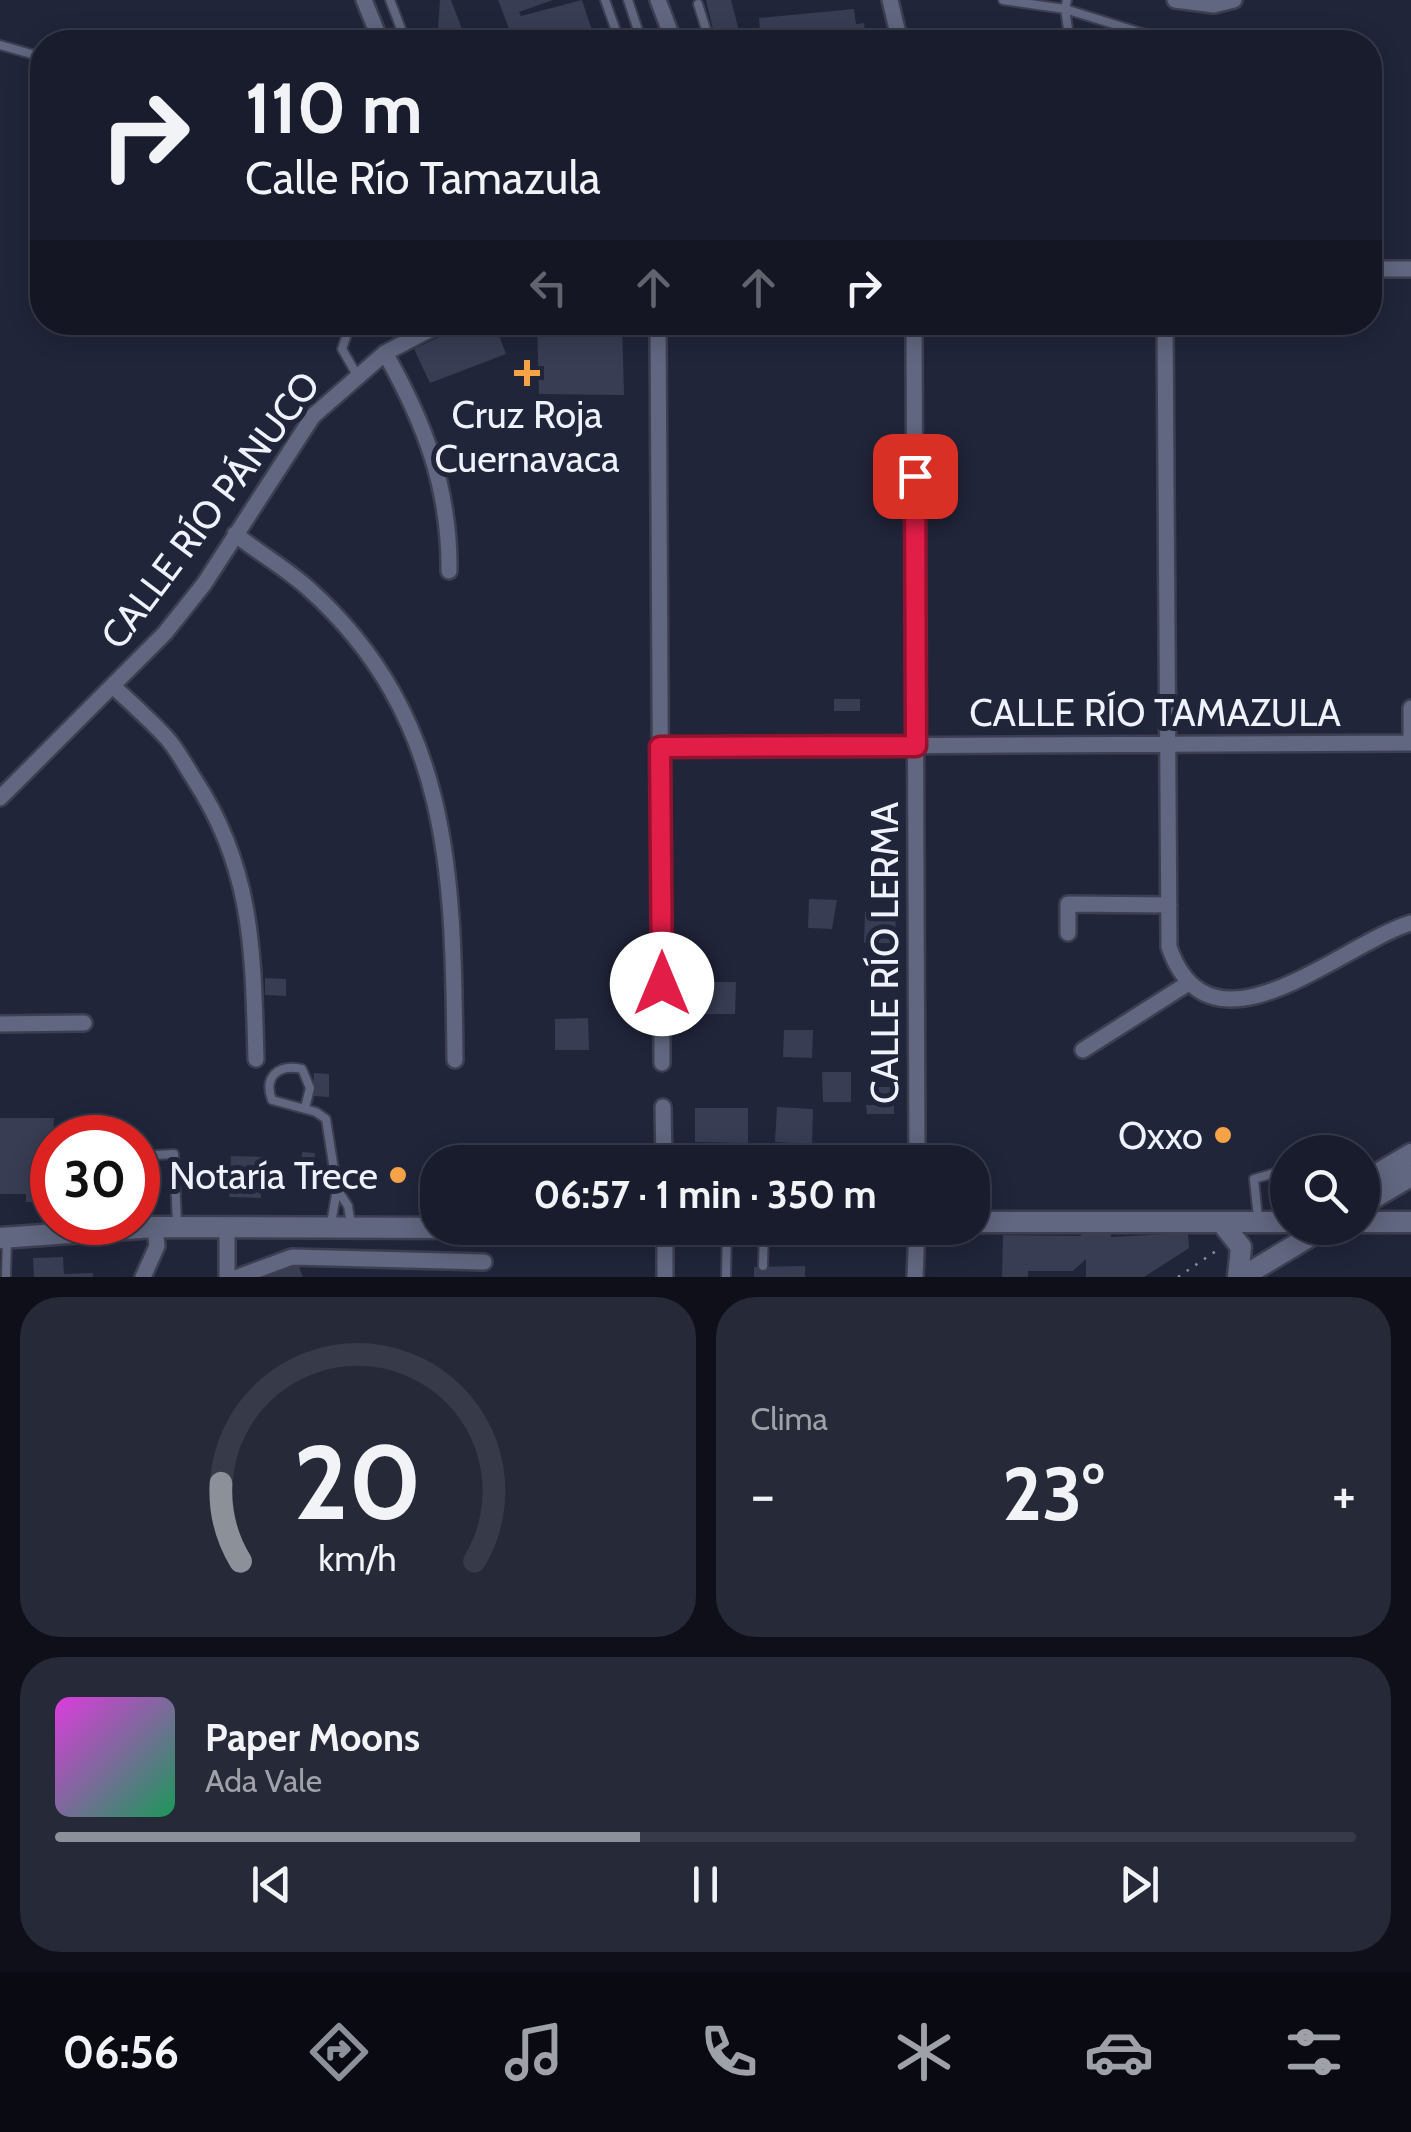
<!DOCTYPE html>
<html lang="es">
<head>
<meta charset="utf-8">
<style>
	body { margin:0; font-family:Cabin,sans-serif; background:#262938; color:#f1f3f6; height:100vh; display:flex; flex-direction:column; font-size:38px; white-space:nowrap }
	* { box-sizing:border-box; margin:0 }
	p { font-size:32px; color:#9fa1a9 }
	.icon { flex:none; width:55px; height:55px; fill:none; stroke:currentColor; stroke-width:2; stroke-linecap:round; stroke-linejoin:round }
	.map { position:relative; height:1277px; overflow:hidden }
	.drawer { display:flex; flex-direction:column; gap:20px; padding:20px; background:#0e0f18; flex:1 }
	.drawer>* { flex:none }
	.top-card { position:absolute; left:30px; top:30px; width:1352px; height:305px; border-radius:40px; box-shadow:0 5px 25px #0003,0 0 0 2px #373a48; background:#191c2c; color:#f1f3f6; overflow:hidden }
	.fabs { position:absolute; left:1270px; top:1135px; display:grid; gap:20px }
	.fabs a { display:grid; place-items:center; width:110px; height:110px; border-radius:50%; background:#191c2c; box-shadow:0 5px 25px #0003,0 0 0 2px #373a48; font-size:50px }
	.speed { position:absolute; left:30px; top:1115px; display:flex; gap:20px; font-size:50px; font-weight:700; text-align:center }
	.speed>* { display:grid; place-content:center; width:130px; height:130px; border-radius:50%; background:#191c2c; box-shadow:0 5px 25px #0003,0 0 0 2px #373a48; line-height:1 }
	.speed .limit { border:15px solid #d22; background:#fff; color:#111 }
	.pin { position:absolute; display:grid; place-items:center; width:85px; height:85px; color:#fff; margin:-42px; border-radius:20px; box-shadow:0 5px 15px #0006 }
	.me { position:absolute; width:110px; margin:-55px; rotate:0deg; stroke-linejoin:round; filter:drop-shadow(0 0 8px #0008) }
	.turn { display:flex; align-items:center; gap:35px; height:210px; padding:0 50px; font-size:45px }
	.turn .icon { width:130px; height:130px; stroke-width:2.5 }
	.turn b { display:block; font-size:70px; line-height:85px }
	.lanes { display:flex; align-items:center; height:95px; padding:0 50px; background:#0003; justify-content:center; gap:50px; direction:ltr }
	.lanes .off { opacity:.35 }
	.big { font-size:75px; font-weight:800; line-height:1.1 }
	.drawer .card { flex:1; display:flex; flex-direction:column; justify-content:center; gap:15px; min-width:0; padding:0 35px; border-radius:40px; background:#262938 }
	.drawer .dial { align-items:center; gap:0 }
	.dial svg { height:260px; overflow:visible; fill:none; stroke:#373a48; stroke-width:7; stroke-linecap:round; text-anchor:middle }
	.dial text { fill:#f1f3f6; stroke:none }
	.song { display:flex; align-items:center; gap:30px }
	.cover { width:120px; height:120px; border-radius:15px; background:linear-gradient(135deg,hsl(300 70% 55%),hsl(150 70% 35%)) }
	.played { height:10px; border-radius:5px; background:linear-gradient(90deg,#8c9099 45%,#373a48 45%) }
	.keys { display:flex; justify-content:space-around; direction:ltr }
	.heat { display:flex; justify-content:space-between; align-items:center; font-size:55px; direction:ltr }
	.drawer .tiles { flex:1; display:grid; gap:20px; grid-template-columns:1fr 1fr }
	.card:last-child { grid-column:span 2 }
	.trip { position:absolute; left:420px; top:1145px; width:570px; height:100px; border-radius:40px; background:#191c2c; box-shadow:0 5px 25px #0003,0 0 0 2px #373a48; font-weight:800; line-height:100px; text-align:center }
	.dock { display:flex; height:160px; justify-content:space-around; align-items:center; background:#0a0b12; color:#9fa1a9 }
	.dock .icon { width:70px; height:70px }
	.dock .active { color:#8c9099 }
	.dock b { font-size:45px; color:#f1f3f6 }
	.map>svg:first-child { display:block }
</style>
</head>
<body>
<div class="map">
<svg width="1411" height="1277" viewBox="0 0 1411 1277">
	<rect width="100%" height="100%" fill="#21253a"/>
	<path fill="#393d54" d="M440 0H451L467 42H443L438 29Z
		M498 0H553L519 12 521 16 582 0 596 42H490L511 34Z
		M706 0H731L742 42H716Z
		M854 9 856 24 864 23 865 33 761 42 759 18Z
		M470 322H494L506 354 430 383 414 349Z
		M537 322H622L624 395 539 394Z
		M834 699H860V711H834Z
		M809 899 837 900 832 929 808 928Z
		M865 912 896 913 895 943H864Z
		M265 978 286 979V996L265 995Z
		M687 982H736L735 1014H687Z
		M588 1018 589 1050H555V1019Z
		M784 1030H813L812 1058 783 1057Z
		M822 1072H851V1102H823Z
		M314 1073 329 1074V1097L313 1096Z
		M866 1087H894V1114H867L866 1105H874V1093H866Z
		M777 1107 813 1109 812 1144 775 1142Z
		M695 1108H748V1143L695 1142Z
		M0 1118H54L51 1202H26V1194H0Z
		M302 1152 315 1153 314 1174H301Z
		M231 1156 262 1157 261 1198 229 1197Z
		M1088 1228 1110 1230 1111 1237 1188 1233 1189 1248 1144 1277H1086V1259L1073 1271H1028V1277H1002L1003 1235 1080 1236Z
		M63 1257 64 1274 93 1273V1277H34L33 1258Z
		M297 1262 303 1277H264Z
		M805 1266V1277H754V1267Z"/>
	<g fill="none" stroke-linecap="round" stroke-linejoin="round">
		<defs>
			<path id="service" d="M390 0 406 42
				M605 0 620 42
				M628 0 642 42
				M1003 0 1065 9 1067 0
				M698 4 710 42
				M1070 42 1065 9 1158 38 1157 42
				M0 45 42 57
				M351 322 342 349 357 375
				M305 1108 310 1088 302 1069C279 1064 263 1076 272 1100L316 1112 326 1119 337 1189 348 1206 351 1225
				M138 1156 174 1154 177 1223
				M1258 1218 1254 1179 1288 1169
				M331 1224 337 1189
				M763 1266 764 1228
				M6 1277 7 1238
				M726 1277 727 1228"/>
			<path id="minor" d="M364 0 381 42
				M658 0 674 42
				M890 0 900 42
				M1175 0 1214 5 1234 0
				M1370 269H1411
				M658 322 662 1063
				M914 322 917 1162
				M1165 322 1169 947C1211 1067 1339 945 1411 923
				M385 353C425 423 450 490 449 571
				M235 534C259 553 287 569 309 589 454 720 453 880 455 1060
				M114 687C131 703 148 718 164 735 176 747 185 765 194 779 254 870 253 954 256 1059
				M1411 743V708
				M660 747 1411 743
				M0 798 165 633 204 584 313 416 385 353 444 322
				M1068 933V904L1169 905
				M0 1024 84 1023
				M1083 1050 1187 984
				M663 1107 664 1162
				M143 1277 157 1246 155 1227
				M227 1277V1228
				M238 1277 292 1257 484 1262
				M665 1277V1228
				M915 1277 917 1228"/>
			<path id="tertiary" d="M1362 1183 1411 1154
				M1362 1205 1411 1176
				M972 1222H1288
				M1362 1222H1411
				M1222 1223 1241 1247 1238 1277
				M0 1238 155 1227 457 1228
				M1242 1277 1324 1228"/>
		</defs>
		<use href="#service" stroke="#3d3f51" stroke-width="12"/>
		<use href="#minor" stroke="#3d3f51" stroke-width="20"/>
		<use href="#tertiary" stroke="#3d3f51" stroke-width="25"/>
		<path stroke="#898c9c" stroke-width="2.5" stroke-dasharray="2.5 8" stroke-linecap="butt" d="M1178 1277 1219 1249"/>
		<use href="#service" stroke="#616780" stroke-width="8"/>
		<use href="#minor" stroke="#616780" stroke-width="15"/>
		<use href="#tertiary" stroke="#616780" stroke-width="20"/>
	</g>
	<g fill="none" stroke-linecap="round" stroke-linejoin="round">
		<defs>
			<path id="route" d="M662 984 660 747 916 746 915 476"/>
		</defs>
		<use href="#route" stroke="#92132f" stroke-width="25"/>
		<use href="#route" stroke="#e11d48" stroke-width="18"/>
	</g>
	<g fill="#f5a346" stroke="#21253a" stroke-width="4">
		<path d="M522 358h10v10h10v10h-10v10h-10v-10h-10v-10h10z"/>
		<circle cx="1223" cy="1135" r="10"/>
		<circle cx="398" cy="1175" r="10"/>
	</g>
	<g text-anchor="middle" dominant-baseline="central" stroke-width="10" stroke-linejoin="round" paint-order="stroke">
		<g font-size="38" fill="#eff2fd" stroke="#21253a" text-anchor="end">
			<text x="527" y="414" text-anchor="middle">Cruz Roja<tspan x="527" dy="44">Cuernavaca</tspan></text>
			<text x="1203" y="1135">Oxxo</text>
			<text x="378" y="1175">Notaría Trece</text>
		</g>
		<g font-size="38" fill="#eff2fd" stroke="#21253a">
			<text transform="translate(210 510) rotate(-53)">CALLE RÍO PÁNUCO</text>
			<text x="1155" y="712">CALLE RÍO TAMAZULA</text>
			<text transform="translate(884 953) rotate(-90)">CALLE RÍO LERMA</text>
		</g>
	</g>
</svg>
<div class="fabs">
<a><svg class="icon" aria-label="search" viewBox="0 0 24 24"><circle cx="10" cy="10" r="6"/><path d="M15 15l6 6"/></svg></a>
</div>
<div class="speed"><div class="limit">30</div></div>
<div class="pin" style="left:915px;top:476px;background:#d93025"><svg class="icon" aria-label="arrive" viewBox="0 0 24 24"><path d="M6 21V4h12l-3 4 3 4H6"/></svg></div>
<svg class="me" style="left:662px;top:984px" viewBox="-20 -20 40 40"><circle r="19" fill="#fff"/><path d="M0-13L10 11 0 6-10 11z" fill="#e11d48"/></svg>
<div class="trip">06:57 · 1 min · 350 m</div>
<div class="top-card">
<div class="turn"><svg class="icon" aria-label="right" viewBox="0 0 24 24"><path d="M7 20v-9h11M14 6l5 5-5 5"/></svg><div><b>110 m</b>Calle Río Tamazula</div></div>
<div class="lanes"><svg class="icon off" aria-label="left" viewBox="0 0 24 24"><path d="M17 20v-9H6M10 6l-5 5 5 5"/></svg><svg class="icon off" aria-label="ahead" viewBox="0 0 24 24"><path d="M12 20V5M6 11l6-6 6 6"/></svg><svg class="icon off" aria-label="ahead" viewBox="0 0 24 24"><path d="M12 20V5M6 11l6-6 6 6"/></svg><svg class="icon" aria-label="right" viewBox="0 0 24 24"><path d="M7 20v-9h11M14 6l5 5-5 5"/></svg></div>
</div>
</div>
<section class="drawer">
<div class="tiles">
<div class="card dial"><svg viewBox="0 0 100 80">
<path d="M14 69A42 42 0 1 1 86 69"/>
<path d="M14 69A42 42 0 0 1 8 45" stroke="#8c9099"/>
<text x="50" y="56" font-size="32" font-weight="700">20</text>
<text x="50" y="72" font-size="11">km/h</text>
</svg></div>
<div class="card"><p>Clima</p>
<div class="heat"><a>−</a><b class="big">23°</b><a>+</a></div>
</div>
<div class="card">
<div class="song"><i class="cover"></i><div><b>Paper Moons</b><p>Ada Vale</p></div></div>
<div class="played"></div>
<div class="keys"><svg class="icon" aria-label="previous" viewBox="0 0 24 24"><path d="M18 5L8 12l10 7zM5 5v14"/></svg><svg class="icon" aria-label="pause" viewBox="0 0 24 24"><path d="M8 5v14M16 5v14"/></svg><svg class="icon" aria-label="next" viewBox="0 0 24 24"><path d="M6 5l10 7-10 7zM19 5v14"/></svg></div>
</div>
</div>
</section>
<nav class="dock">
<b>06:56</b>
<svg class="icon active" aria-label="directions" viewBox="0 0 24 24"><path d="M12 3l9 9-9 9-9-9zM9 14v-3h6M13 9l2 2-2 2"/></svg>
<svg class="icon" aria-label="music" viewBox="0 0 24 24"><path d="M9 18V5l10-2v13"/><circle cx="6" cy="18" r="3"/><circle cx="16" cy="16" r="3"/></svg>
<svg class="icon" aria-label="phone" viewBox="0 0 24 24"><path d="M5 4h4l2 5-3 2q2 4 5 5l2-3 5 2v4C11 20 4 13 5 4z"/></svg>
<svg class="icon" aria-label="climate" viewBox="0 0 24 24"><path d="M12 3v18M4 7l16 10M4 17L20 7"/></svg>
<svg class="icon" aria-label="car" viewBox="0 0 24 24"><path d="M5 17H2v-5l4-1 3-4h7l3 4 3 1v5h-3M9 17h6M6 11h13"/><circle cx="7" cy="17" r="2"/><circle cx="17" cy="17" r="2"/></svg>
<svg class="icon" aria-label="filters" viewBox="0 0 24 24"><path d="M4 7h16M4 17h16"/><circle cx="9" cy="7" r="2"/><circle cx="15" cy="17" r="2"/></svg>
</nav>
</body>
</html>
